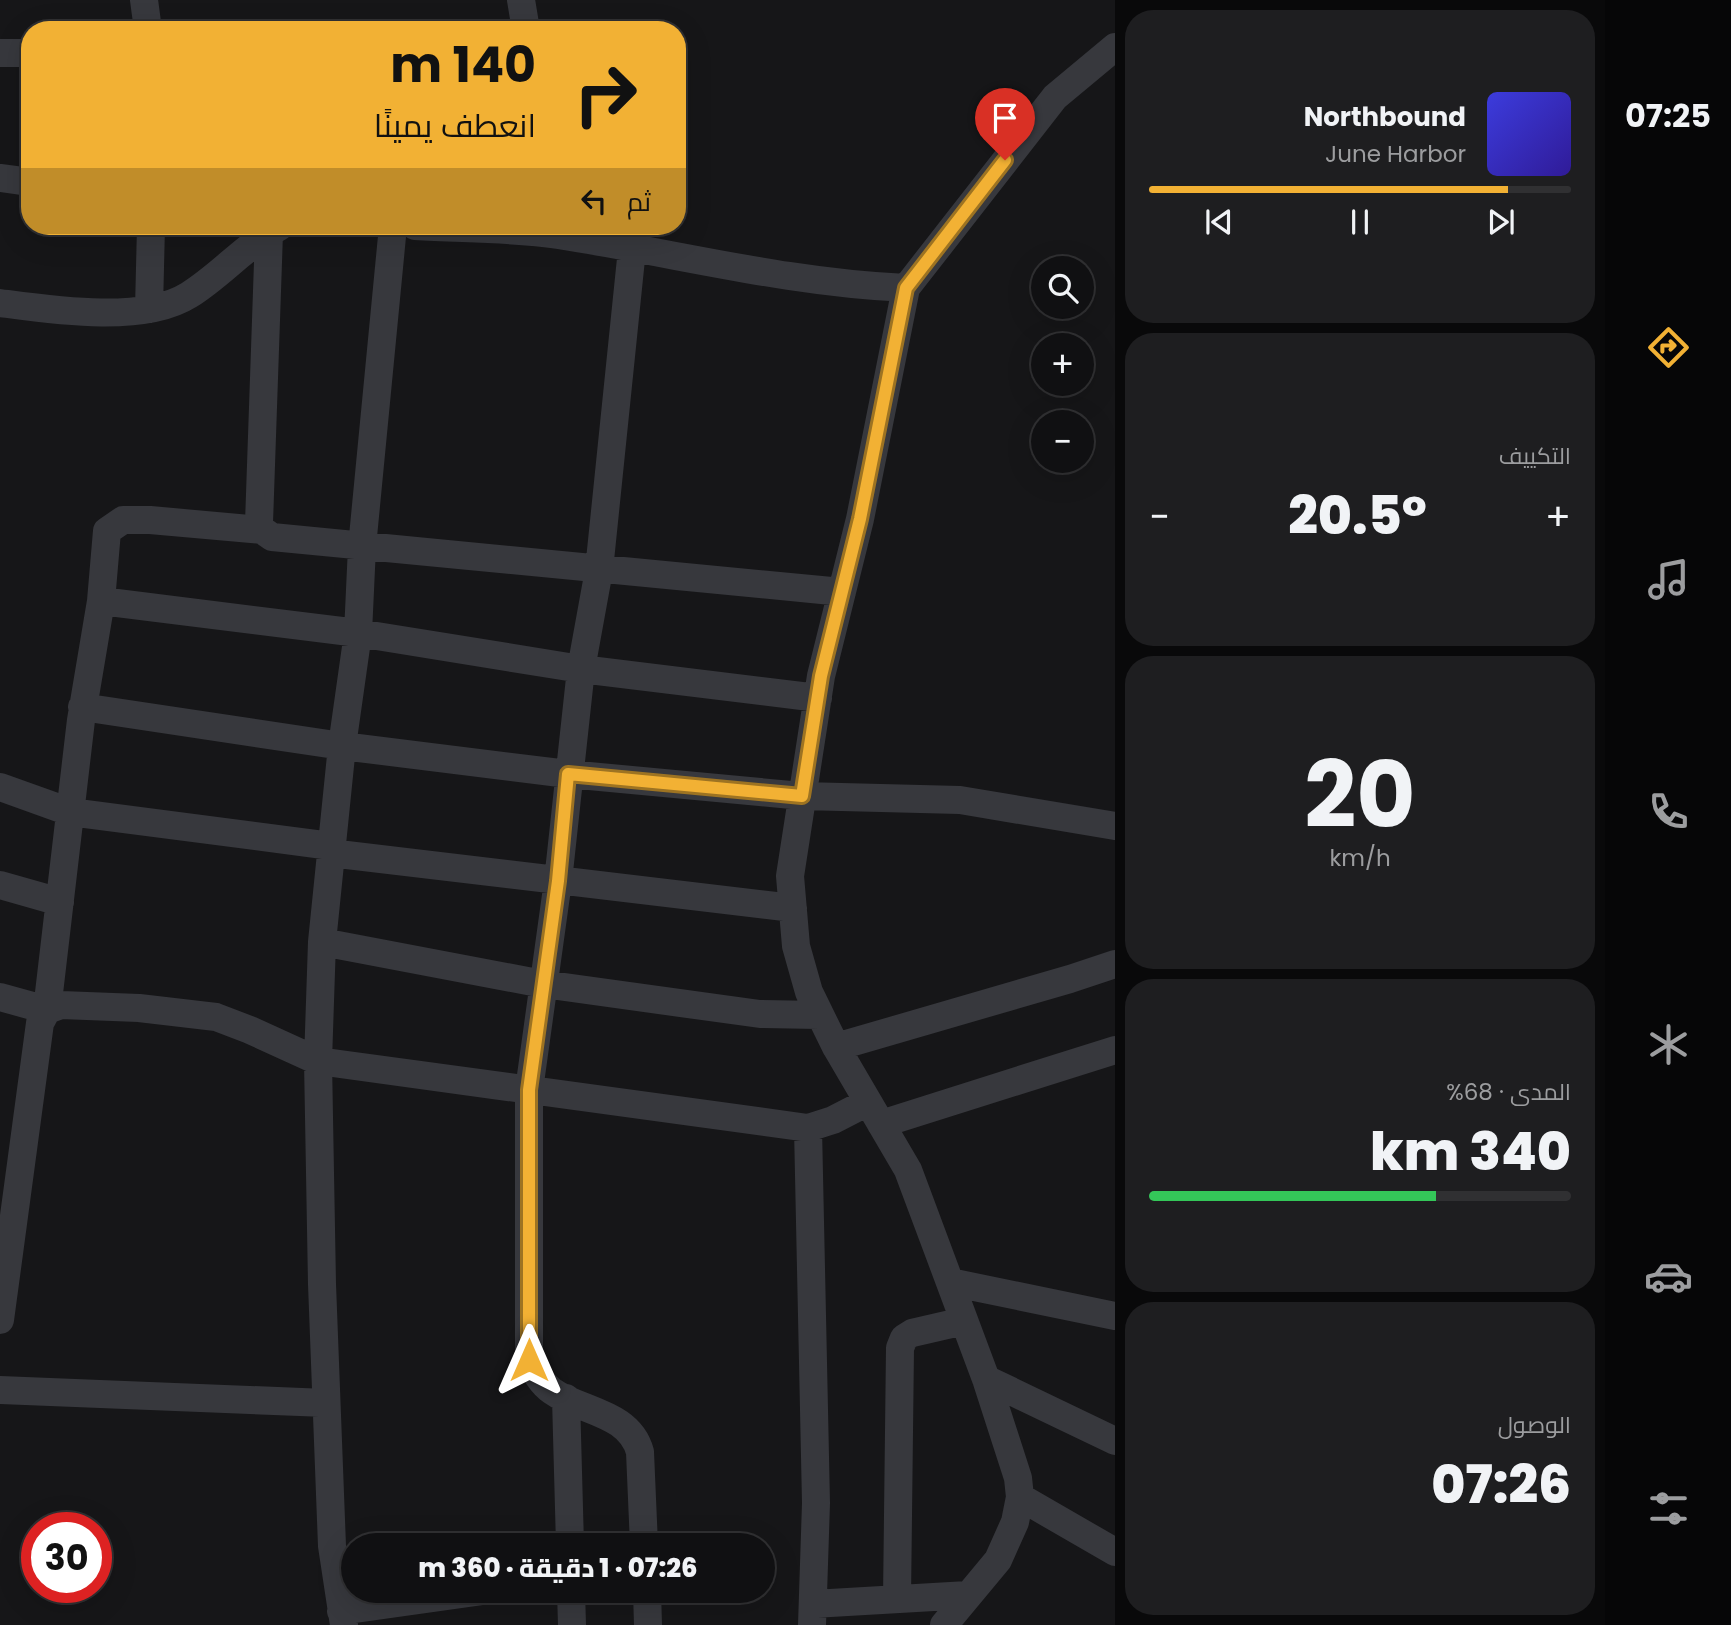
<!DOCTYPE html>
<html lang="ar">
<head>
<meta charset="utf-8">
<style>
	body { margin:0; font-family:Poppins,Cairo,sans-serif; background:#1e1e20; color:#f1f3f6; direction:rtl; height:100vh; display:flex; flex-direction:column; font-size:26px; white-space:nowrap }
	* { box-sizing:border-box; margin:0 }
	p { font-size:23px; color:#9c9d9f }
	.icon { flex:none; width:38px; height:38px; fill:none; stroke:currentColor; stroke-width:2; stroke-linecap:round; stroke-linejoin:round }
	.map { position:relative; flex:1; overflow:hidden; direction:ltr }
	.panel { display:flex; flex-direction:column; gap:10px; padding:10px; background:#09090a; width:490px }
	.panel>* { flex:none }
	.banner { position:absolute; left:21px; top:21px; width:665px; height:214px; border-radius:28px; box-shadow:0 7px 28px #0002,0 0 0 2px #303032; direction:rtl; background:#f2b134; color:#111; overflow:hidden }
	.tools { position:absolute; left:1031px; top:256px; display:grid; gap:14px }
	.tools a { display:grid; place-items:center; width:63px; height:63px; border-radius:50%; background:#101012; box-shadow:0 7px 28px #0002,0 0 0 2px #303032; font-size:35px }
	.speed { position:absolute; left:21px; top:1512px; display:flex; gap:14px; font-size:35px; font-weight:700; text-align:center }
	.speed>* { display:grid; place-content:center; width:91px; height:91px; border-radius:50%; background:#101012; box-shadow:0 7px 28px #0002,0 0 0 2px #303032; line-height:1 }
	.speed .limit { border:10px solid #d22; background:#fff; color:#111 }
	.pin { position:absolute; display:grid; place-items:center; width:60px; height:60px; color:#fff; margin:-72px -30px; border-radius:50% 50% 50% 0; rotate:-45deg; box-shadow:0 0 7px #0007 }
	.pin .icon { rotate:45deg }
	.me { position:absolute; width:77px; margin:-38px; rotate:0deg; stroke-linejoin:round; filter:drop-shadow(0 0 5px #0008) }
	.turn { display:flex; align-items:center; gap:24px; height:147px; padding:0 35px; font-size:32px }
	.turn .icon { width:91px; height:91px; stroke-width:2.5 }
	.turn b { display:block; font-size:49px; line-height:60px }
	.then { display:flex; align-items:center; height:66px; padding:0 35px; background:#0003; gap:14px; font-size:26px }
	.big { font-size:52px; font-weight:800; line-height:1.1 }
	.panel .widget { flex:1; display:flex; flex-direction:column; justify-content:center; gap:10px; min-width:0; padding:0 24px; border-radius:28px; background:#1e1e20 }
	.panel .dial { align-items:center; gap:0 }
	.dial b { font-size:91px; line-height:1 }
	.song { display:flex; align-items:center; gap:21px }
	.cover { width:84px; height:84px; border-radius:10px; background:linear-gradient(135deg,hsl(240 70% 55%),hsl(250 70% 35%)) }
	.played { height:7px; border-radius:4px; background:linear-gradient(90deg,#f2b134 85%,#303032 85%) }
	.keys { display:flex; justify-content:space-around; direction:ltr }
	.heat { display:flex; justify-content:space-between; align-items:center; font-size:38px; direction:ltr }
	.charge { height:10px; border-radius:5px; background:linear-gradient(90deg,#34c759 68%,#303032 0) }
	.trip { position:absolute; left:341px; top:1533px; width:434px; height:70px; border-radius:35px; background:#101012; box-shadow:0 7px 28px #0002,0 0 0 2px #303032; font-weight:800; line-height:70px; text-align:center; direction:rtl }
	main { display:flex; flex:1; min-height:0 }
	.dock { display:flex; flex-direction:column; width:126px; justify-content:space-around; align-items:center; background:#060607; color:#9c9d9f }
	.dock .icon { width:49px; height:49px }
	.dock .active { color:#f2b134 }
	.dock b { font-size:32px; color:#f1f3f6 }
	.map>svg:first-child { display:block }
</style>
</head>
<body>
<main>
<nav class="dock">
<b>07:25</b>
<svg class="icon active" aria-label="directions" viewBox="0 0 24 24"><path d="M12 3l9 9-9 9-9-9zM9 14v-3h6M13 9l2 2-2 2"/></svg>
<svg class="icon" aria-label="music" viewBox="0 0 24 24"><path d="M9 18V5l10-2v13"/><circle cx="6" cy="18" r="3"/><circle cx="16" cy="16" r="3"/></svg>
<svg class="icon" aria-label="phone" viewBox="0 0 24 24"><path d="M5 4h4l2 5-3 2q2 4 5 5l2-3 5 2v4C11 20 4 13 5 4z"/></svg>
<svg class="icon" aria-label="climate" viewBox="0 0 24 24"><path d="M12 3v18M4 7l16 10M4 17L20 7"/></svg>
<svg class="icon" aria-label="car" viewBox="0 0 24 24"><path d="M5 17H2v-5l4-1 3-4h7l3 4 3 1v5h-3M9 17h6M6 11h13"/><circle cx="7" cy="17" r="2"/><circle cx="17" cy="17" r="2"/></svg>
<svg class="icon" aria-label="filters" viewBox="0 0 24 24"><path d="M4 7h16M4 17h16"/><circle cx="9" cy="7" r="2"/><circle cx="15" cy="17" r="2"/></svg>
</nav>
<section class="panel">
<div class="widget">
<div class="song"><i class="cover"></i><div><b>Northbound</b><p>June Harbor</p></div></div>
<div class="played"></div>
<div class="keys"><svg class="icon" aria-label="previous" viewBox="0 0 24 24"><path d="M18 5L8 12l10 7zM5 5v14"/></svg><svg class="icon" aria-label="pause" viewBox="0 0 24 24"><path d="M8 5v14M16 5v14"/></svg><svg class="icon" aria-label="next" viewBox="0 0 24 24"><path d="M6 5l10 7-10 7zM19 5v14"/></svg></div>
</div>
<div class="widget"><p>التكييف</p>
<div class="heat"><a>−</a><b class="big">20.5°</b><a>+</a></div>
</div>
<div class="widget dial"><b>20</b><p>km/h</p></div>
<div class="widget"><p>المدى · 68%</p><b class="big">340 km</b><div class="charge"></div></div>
<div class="widget"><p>الوصول</p><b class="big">07:26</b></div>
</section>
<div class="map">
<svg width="1115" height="1625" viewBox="0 0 1115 1625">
	<rect width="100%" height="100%" fill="#161618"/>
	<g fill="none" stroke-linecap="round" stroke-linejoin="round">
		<path stroke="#37383d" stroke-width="28" d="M144 0 148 30
			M521 0 526 30
			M0 53H30
			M0 178 30 182
			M415 226C462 229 512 228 558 235 675 253 788 283 906 288
			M269 233 259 523 262 530 272 537 842 592
			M632 249 599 570 581 669 558 881 529 1090V1360C535 1372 541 1383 552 1391 581 1412 629 1412 640 1452L644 1545
			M0 303C52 310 143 324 189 295 221 275 246 245 279 227
			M149 309 151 226
			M101 601 358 633 581 669 818 698
			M82 707 342 746 568 774 802 796 960 800 1115 826
			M0 787 70 812 331 846
			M330 853 793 908
			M0 885 60 902
			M322 942 543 984 760 1014 819 1015
			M0 997 47 1010 81 720 101 601 107 531 123 520H150L262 530
			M836 1047 1070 979 1115 964
			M881 1124 1115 1050
			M808 1128 816 1503 812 1625
			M950 1282 1115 1316
			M0 1320 40 1023 47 1010 61 1005 139 1008 216 1017 250 1030 318 1061 808 1128 833 1120 868 1102
			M986 1379 1115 1441
			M0 1390 326 1403
			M566 1398 570 1545
			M1020 1497 1115 1552
			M571 1591 572 1625
			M647 1591 648 1625
			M897 1599 900 1348 904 1338 912 1333 964 1321
			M813 1604 968 1595
			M341 1611 483 1591
			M344 1625 332 1546 322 1284 318 1061 322 942 342 746 358 633 362 547 393 226
			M944 1625 998 1560 1015 1522 1020 1497 1018 1478 986 1379 908 1170 836 1047 809 992 796 946 790 876 821 676 860 519 906 288 1055 97 1115 47"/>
	</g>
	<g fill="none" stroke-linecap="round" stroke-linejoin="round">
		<defs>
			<path id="route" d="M529 1360V1090L558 881 568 774 802 796 821 676 860 519 906 288 1005 160"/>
		</defs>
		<use href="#route" stroke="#9d7322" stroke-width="18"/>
		<use href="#route" stroke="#f2b134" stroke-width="12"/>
	</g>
</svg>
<div class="tools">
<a><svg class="icon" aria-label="search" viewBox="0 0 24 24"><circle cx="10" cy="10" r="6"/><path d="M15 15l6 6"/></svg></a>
<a>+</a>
<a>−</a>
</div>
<div class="speed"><div class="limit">30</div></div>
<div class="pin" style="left:1005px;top:160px;background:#d93025"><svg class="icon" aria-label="arrive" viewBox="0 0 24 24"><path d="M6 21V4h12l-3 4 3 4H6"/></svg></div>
<svg class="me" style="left:529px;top:1360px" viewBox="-20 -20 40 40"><path d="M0-17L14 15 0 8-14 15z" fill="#f2b134" stroke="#fff" stroke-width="4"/></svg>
<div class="trip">07:26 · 1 دقيقة · 360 m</div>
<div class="banner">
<div class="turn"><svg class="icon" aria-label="right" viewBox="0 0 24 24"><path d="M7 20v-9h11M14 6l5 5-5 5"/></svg><div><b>140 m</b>انعطف يمينًا</div></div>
<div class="then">ثم<svg class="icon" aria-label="left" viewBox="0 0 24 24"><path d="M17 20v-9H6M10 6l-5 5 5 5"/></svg></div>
</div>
</div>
</main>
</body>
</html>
